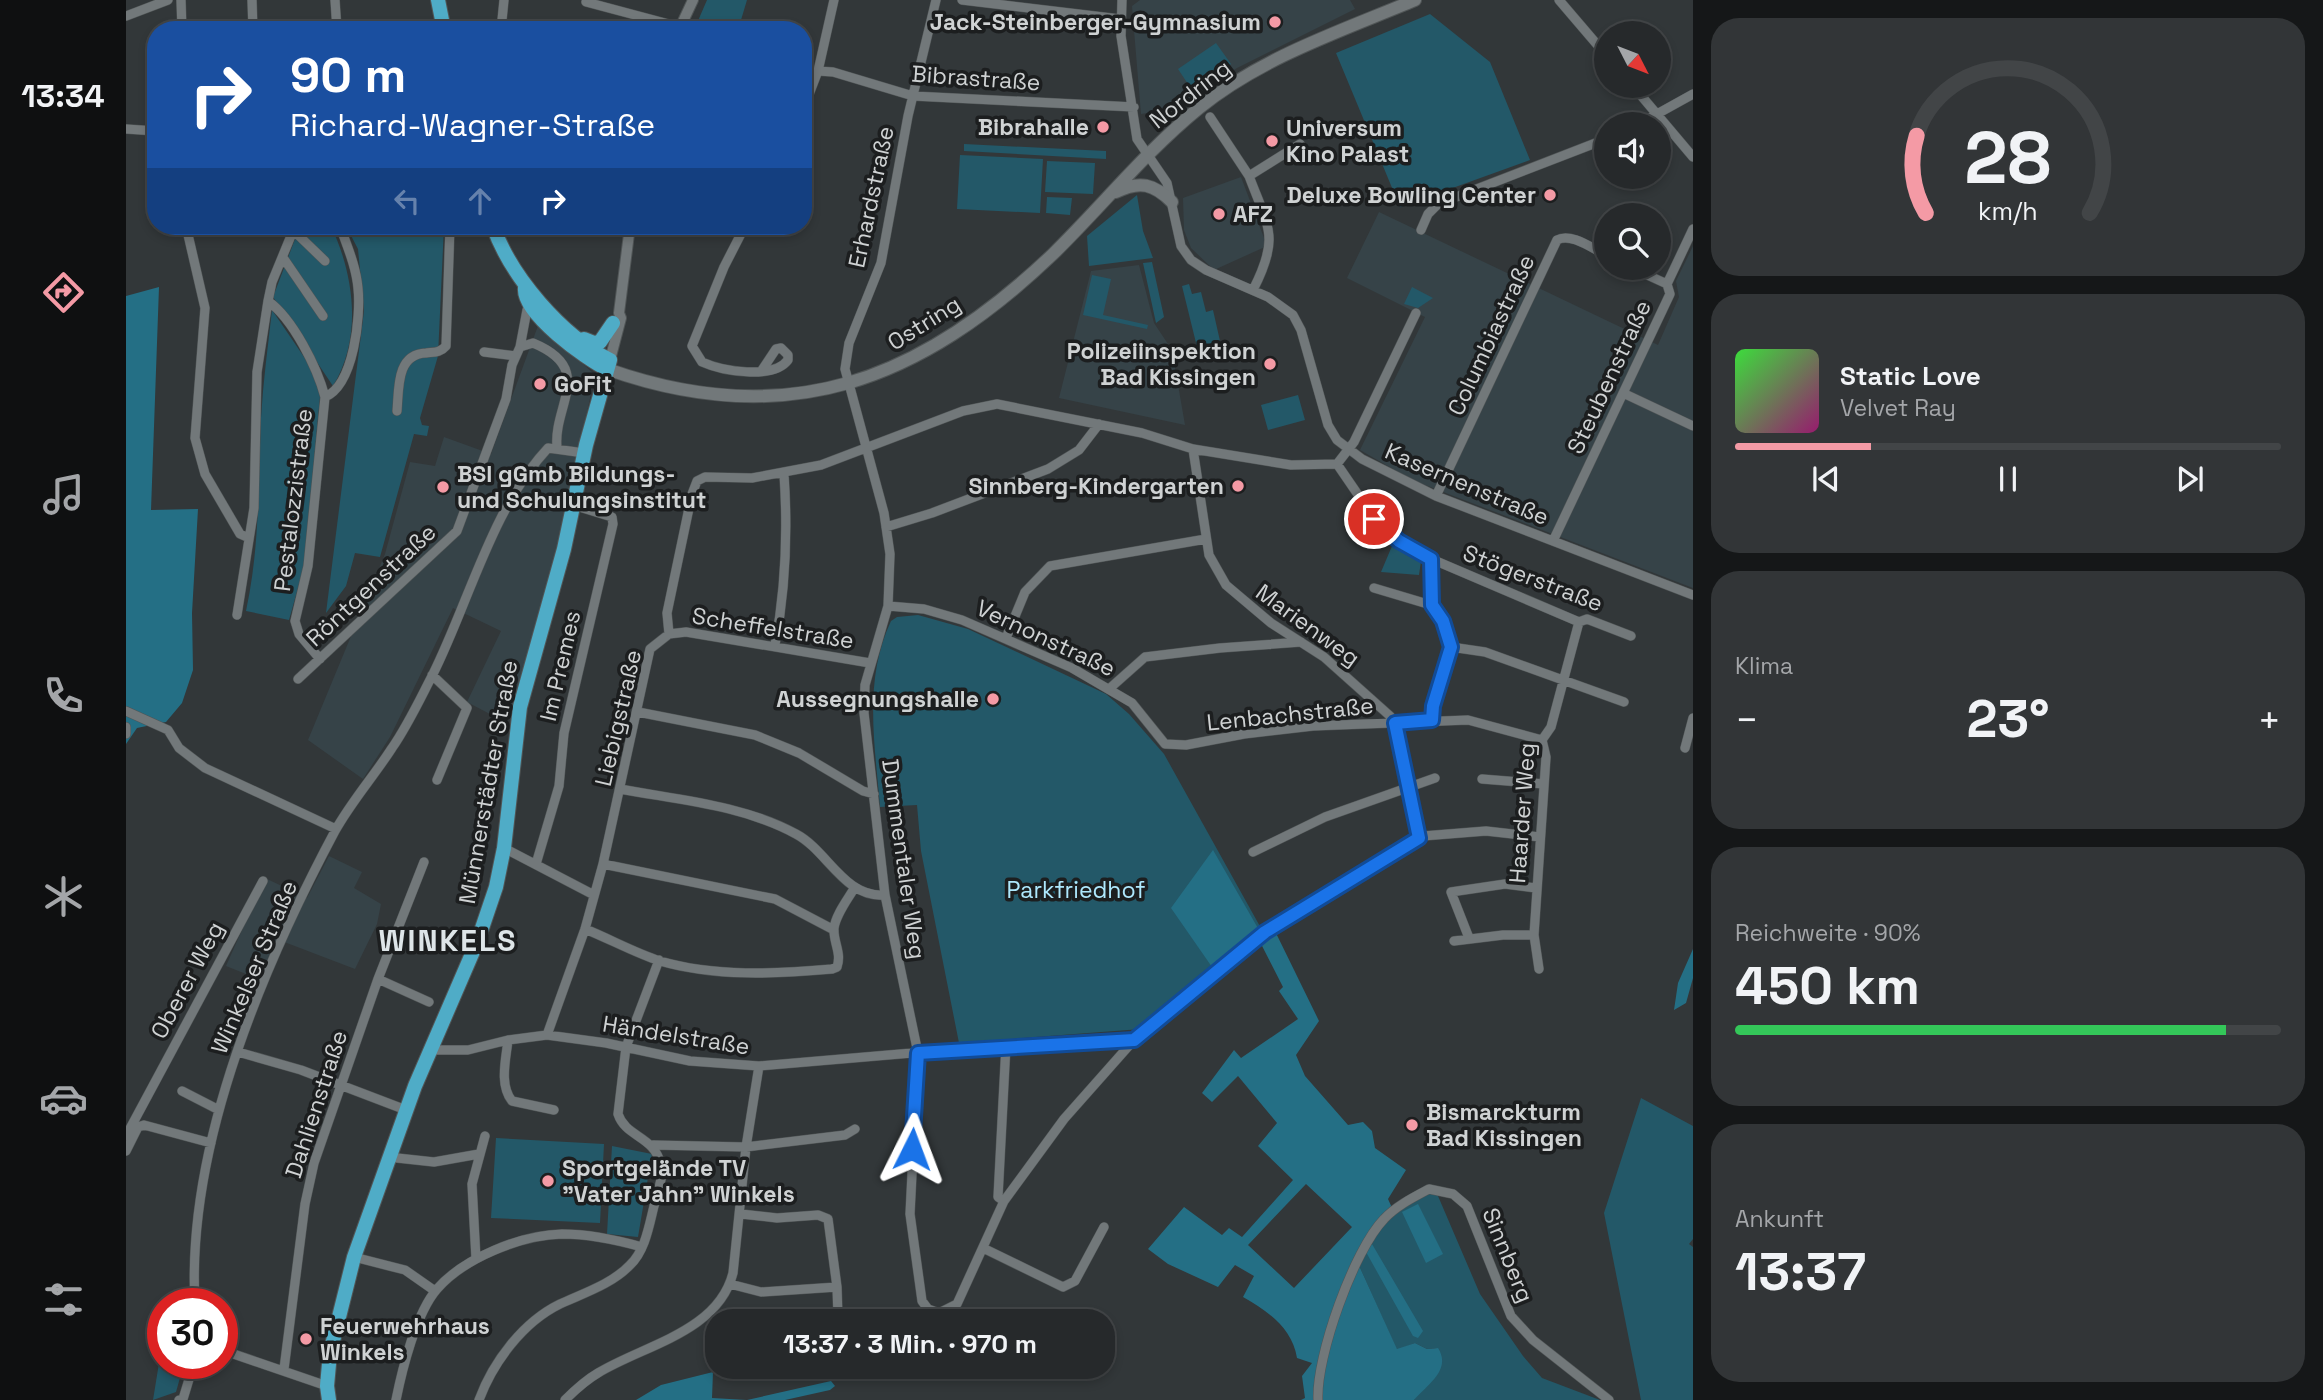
<!DOCTYPE html>
<html lang="de">
<head>
<meta charset="utf-8">
<style>
	body { margin:0; font-family:"Space Grotesk",sans-serif; background:#323537; color:#f1f3f6; height:100vh; display:flex; flex-direction:column; font-size:26px; white-space:nowrap }
	* { box-sizing:border-box; margin:0 }
	p { font-size:23px; color:#a4a6a9 }
	.icon { flex:none; width:38px; height:38px; fill:none; stroke:currentColor; stroke-width:2; stroke-linecap:round; stroke-linejoin:round }
	.map { position:relative; flex:1; overflow:hidden }
	.sheet { display:flex; flex-direction:column; gap:18px; padding:18px; background:#151718; width:630px }
	.sheet>* { flex:none }
	.guide { position:absolute; left:21px; top:21px; width:665px; height:214px; border-radius:28px; box-shadow:0 4px 10px #0003,0 0 0 2px #424547; background:#1a4fa0; color:#fff; overflow:hidden }
	.needle { width:46px; rotate:132deg }
	.tools { position:absolute; left:1468px; top:21px; display:grid; gap:14px }
	.tools a { display:grid; place-items:center; width:77px; height:77px; border-radius:50%; background:#26292b; box-shadow:0 4px 10px #0003,0 0 0 2px #424547; font-size:35px }
	.speed { position:absolute; left:21px; top:1288px; display:flex; gap:14px; font-size:35px; font-weight:700; text-align:center }
	.speed>* { display:grid; place-content:center; width:91px; height:91px; border-radius:50%; background:#26292b; box-shadow:0 4px 10px #0003,0 0 0 2px #424547; line-height:1 }
	.speed .limit { border:10px solid #d22; background:#fff; color:#111 }
	.pin { position:absolute; display:grid; place-items:center; width:60px; height:60px; color:#fff; margin:-30px; border:4px solid #fff; border-radius:50%; box-shadow:0 2px 7px #0007 }
	.me { position:absolute; width:77px; margin:-38px; rotate:3deg; stroke-linejoin:round; filter:drop-shadow(0 0 5px #0008) }
	.turn { display:flex; align-items:center; gap:24px; height:147px; padding:0 28px; font-size:32px }
	.turn .icon { width:91px; height:91px; stroke-width:2.5 }
	.turn b { display:block; font-size:49px; line-height:60px }
	.lanes { display:flex; align-items:center; height:66px; padding:0 28px; background:#0003; justify-content:center; gap:35px; direction:ltr }
	.lanes .off { opacity:.35 }
	.big { font-size:52px; font-weight:800; line-height:1.1 }
	.sheet .tile { flex:1; display:flex; flex-direction:column; justify-content:center; gap:10px; min-width:0; padding:0 24px; border-radius:28px; background:#323537 }
	.sheet .dial { align-items:center; gap:0 }
	.dial svg { height:182px; overflow:visible; fill:none; stroke:#424547; stroke-width:7; stroke-linecap:round; text-anchor:middle }
	.dial text { fill:#f1f3f6; stroke:none }
	.song { display:flex; align-items:center; gap:21px }
	.cover { width:84px; height:84px; border-radius:10px; background:linear-gradient(135deg,hsl(120 70% 55%),hsl(320 70% 35%)) }
	.played { height:7px; border-radius:4px; background:linear-gradient(90deg,#f49aa5 25%,#424547 25%) }
	.keys { display:flex; justify-content:space-around; direction:ltr }
	.heat { display:flex; justify-content:space-between; align-items:center; font-size:38px; direction:ltr }
	.charge { height:10px; border-radius:5px; background:linear-gradient(90deg,#34c759 90%,#424547 0) }
	.trip { position:absolute; left:579px; top:1309px; width:410px; height:70px; border-radius:28px; background:#26292b; box-shadow:0 4px 10px #0003,0 0 0 2px #424547; font-weight:800; line-height:70px; text-align:center }
	main { display:flex; flex:1; min-height:0 }
	.menu { display:flex; flex-direction:column; width:126px; justify-content:space-around; align-items:center; background:#0f1011; color:#a4a6a9 }
	.menu .icon { width:49px; height:49px }
	.menu .on { color:#f49aa5 }
	.menu b { font-size:32px; color:#f1f3f6 }
	.map>svg:first-child { display:block }
</style>
</head>
<body>
<main>
<nav class="menu">
<b>13:34</b>
<svg class="icon on" aria-label="directions" viewBox="0 0 24 24"><path d="M12 3l9 9-9 9-9-9zM9 14v-3h6M13 9l2 2-2 2"/></svg>
<svg class="icon" aria-label="music" viewBox="0 0 24 24"><path d="M9 18V5l10-2v13"/><circle cx="6" cy="18" r="3"/><circle cx="16" cy="16" r="3"/></svg>
<svg class="icon" aria-label="phone" viewBox="0 0 24 24"><path d="M5 4h4l2 5-3 2q2 4 5 5l2-3 5 2v4C11 20 4 13 5 4z"/></svg>
<svg class="icon" aria-label="climate" viewBox="0 0 24 24"><path d="M12 3v18M4 7l16 10M4 17L20 7"/></svg>
<svg class="icon" aria-label="car" viewBox="0 0 24 24"><path d="M5 17H2v-5l4-1 3-4h7l3 4 3 1v5h-3M9 17h6M6 11h13"/><circle cx="7" cy="17" r="2"/><circle cx="17" cy="17" r="2"/></svg>
<svg class="icon" aria-label="filters" viewBox="0 0 24 24"><path d="M4 7h16M4 17h16"/><circle cx="9" cy="7" r="2"/><circle cx="15" cy="17" r="2"/></svg>
</nav>
<div class="map">
<svg width="1567" height="1400" viewBox="0 0 1567 1400">
	<rect width="100%" height="100%" fill="#323739"/>
	<path fill="#364348" d="M1014 0H1224L1229 9 1111 68 1048 109 1015 114 1006 6Z
		M1115 177 1141 246 1088 270 1065 248 1058 230 1057 198Z
		M1253 212 1532 345 1553 297 1550 281 1567 246V588L1286 480 1234 450 1299 317 1221 278Z
		M1013 265 1028 323 1046 350 1059 425 933 398 965 271Z
		M413 323 469 375 429 562 381 723 341 702 375 631 327 608 264 737 237 779 182 740 259 554 284 462 309 466 318 437 365 454Z
		M203 856 236 872 228 888 255 904 251 924 229 969 153 940 135 980 100 966 139 878 181 898Z"/>
	<path fill="#235868" d="M581 0H621L612 30H568Z
		M1304 14 1364 62 1404 160 1274 207 1210 53Z
		M1090 43 1105 64 1066 90 1052 69Z
		M838 144 980 151V159L838 151Z
		M834 155 917 159 914 213 831 209Z
		M921 161 969 163 967 194 919 192Z
		M1011 195 1017 231 1027 258 963 266 961 236Z
		M921 197 946 198 944 215 920 213Z
		M174 226H205C228 275 237 337 207 386L147 297Z
		M220 226H318L312 356 294 418 296 425 303 426 301 436 288 434 254 557 229 553 220 586 200 613 238 311 232 249Z
		M1026 262 1038 317 1030 323 1017 263Z
		M966 275 985 279 977 315 1022 325 1021 329 957 315Z
		M1063 284 1066 294 1075 292 1080 312 1087 310 1094 341 1071 347 1056 286Z
		M1286 287 1307 298 1292 308 1278 304Z
		M146 310 191 376 194 397 178 567 163 620 120 611C134 547 132 483 135 418 137 382 142 346 146 310Z
		M1172 395 1179 420 1142 430 1135 405Z
		M1266 546 1295 561 1293 575 1255 572Z
		M792 615 842 629 980 694 1003 714 1038 754 1136 930 1015 1029 833 1043 795 851 791 805 754 807C749 744 737 680 765 621L771 617Z
		M1515 1098 1567 1126V1239L1563 1244 1567 1247V1400H1515L1478 1213Z
		M370 1138 478 1144 474 1223 365 1218Z
		M486 1146 526 1154 512 1237 481 1234Z
		M1309 1189 1354 1294 1397 1356 1416 1378 1474 1400H1288L1312 1348 1301 1349 1289 1343 1271 1350 1231 1261 1259 1219Z
		M33 1363 57 1367 50 1392 27 1400Z"/>
	<path fill="#246f85" fill-rule="evenodd" d="M33 287 25 510 72 509 66 613 67 670 56 703 40 722 11 728 0 744V296Z
		M1087 850 1133 930 1086 967 1045 908Z
		M1147 927 1193 1021 1170 1055 1179 1076 1222 1125 1237 1122 1246 1131 1249 1148 1280 1170 1262 1199 1267 1210 1231 1261 1271 1349 1289 1343 1301 1349 1312 1348C1326 1370 1301 1385 1288 1400H1175L1179 1398 1176 1376 1186 1363 1171 1358C1166 1328 1143 1312 1117 1297L1128 1276 1109 1265 1092 1287 1042 1264 1022 1249 1058 1207 1096 1235 1103 1228 1116 1237 1167 1180 1132 1146 1151 1123 1112 1076 1086 1102 1076 1093 1108 1050 1115 1058 1172 1019 1153 991 1157 987 1132 938ZM1180 1184 1226 1227 1168 1288 1122 1245Z
		M1567 949V978L1560 1003 1548 1010 1552 983Z
		M1292 1204 1317 1254 1300 1263 1276 1212Z
		M1246 1244 1297 1331 1292 1338 1287 1336 1240 1252Z
		M587 1372 586 1398 621 1400 705 1381 709 1386 704 1390 659 1400H510L535 1385Z"/>
	<g fill="none" stroke-linecap="round" stroke-linejoin="round">
		<defs>
			<path id="minor" d="M55 0 56 30
				M126 0 127 30
				M209 0 211 30
				M810 0 782 116 755 263 723 343 719 369 758 513 764 554 762 606 739 685 738 713 759 895 792 1053 784 1214 796 1301 802 1309 813 1313 831 1304 878 1201 938 1119 1008 1040 1139 932 1297 836 1360 831 1414 837
				M836 0 994 19
				M996 0 995 36 1011 139 1041 183 1055 246 1065 260 1080 270 1142 297 1167 315 1175 330 1202 425 1211 440 1236 459 1310 496 1567 595
				M1433 0 1480 55
				M460 2 554 27
				M0 16 42 0
				M375 30 378 0
				M692 71 707 72 787 96 1008 107
				M1507 86 1567 157
				M677 110 692 71 708 0
				M1084 117 1123 176
				M1513 124 1567 94
				M0 129 30 131
				M60 226 79 308 69 438 79 474 114 534 123 538
				M619 226 598 267 566 346 576 362C596 371 647 380 662 360V355L655 348 650 349 636 370
				M1295 230 1302 214 1312 204 1480 139
				M168 231 199 261
				M158 259 197 316
				M1506 268 1541 284
				M1127 290C1154 237 1143 229 1123 176L1174 144
				M142 301C167 319 191 367 199 397L182 566 169 621 173 634 194 659
				M394 347 401 310 405 306
				M358 352 390 356
				M1497 393 1567 426
				M199 397C228 385 235 316 232 288 230 266 221 246 214 226
				M271 411C273 389 270 354 300 353 308 352 314 353 320 346L324 226
				M1067 449 1083 555 1100 585 1145 623 1198 657 1264 716 1269 723 1293 838
				M1211 464 1248 518 1273 541 1289 552 1453 622 1461 619 1505 636
				M1310 496 1431 240C1445 232 1467 249 1480 255
				M760 527 806 513 922 469 953 450 973 424
				M1427 541 1544 294 1541 284 1567 229
				M1305 559V605L1317 621 1325 647 1307 706 1306 720
				M1248 588 1305 605
				M762 606 798 609 836 620 946 668 1006 703 1039 744 1060 745 1118 734 1187 726 1342 720 1416 740
				M111 615 128 508 131 372 142 301 146 282 169 226
				M543 634 541 613 566 494 571 481 579 477 626 478 695 465 837 411 871 404 1016 433 1067 449 1165 465 1211 464 1228 442 1290 313
				M880 638 899 592 924 566 1080 539
				M649 645C660 587 662 533 658 474
				M1325 647 1359 652 1498 702
				M306 675 341 708 311 780
				M172 679 331 531 380 399 386 365 394 347 407 343C470 369 427 405 431 447
				M983 689 1019 657 1094 648 1175 642
				M0 711 42 730 53 748 79 768 210 829
				M512 712 629 735 673 753 737 791 748 794
				M0 727V734
				M1559 748 1567 718
				M1356 779 1418 784
				M494 789C553 800 617 805 670 834 702 851 718 898 759 895
				M378 848 468 895
				M1127 852 1199 817 1309 778
				M410 864 433 786 438 733 487 524 486 517 447 505
				M477 864 649 899 708 930
				M459 929C484 939 509 953 534 961 589 977 650 974 706 969L711 967C716 953 707 942 708 928 710 914 722 899 729 887
				M1343 938 1325 892 1379 884 1410 888
				M1328 941 1377 935H1408
				M1413 969 1408 935 1420 757 1416 740 1425 727 1453 622
				M252 979 303 1002
				M421 1035 459 929 477 864 524 649 543 634 560 632 744 663
				M382 1040C380 1059 373 1085 386 1101L428 1110
				M304 1050H342L382 1040 421 1035 480 1043 564 1061 633 1066 880 1045 1008 1040
				M112 1052 175 1070 280 1110
				M56 1091 93 1110
				M0 1136 137 881
				M527 1145 620 1147 719 1135 729 1129
				M0 1151 12 1127 18 1125 85 1143
				M262 1157 308 1162 353 1154
				M878 1201 872 1197 880 1045
				M857 1248 937 1287 949 1281 978 1227
				M228 1257 279 1270 309 1291
				M350 1259 346 1184 359 1136
				M604 1284 635 1292 711 1287 702 1219 692 1215 651 1218 615 1214
				M711 1287 712 1317
				M69 1304C60 1146 136 968 209 831 225 802 248 776 266 748 282 725 294 699 307 674 343 602 366 508 422 448L458 453
				M96 1350 201 1386
				M158 1369 179 1204 188 1163 252 979 298 862
				M53 1400 57 1399 68 1363
				M270 1400C276 1370 290 1313 311 1289 338 1258 395 1235 436 1234 462 1234 491 1240 516 1247
				M353 1400C367 1362 397 1322 434 1304 458 1293 486 1284 504 1265 519 1251 523 1226 528 1206 531 1194 538 1177 535 1165 528 1135 500 1138 492 1114L500 1047 533 960
				M439 1400C449 1390 460 1380 472 1373 518 1345 592 1332 607 1273L620 1147 633 1066
				M1192 1400C1190 1356 1228 1250 1258 1219 1270 1206 1288 1197 1303 1189L1327 1194 1341 1206 1385 1316 1407 1340 1483 1400"/>
			<path id="tertiary" d="M553 30 567 0
				M484 360 495 318 493 313 504 226"/>
			<path id="secondary" d="M990 192C1014 180 1028 184 1046 202
				M481 369C661 433 794 381 927 254 976 206 1019 152 1073 108 1136 57 1215 31 1289 0"/>
			<path id="primary" d="M312 0 318 30
				M399 288C396 313 460 359 481 369
				M458 339 468 343 474 342 487 323
				M203 1400 201 1386 204 1353 228 1257 289 1086 352 940 370 887 378 848 394 707 438 549 460 445 484 360C435 335 385 277 367 226"/>
		</defs>
		<use href="#minor" stroke="#505556" stroke-width="10"/>
		<use href="#tertiary" stroke="#505556" stroke-width="12"/>
		<use href="#secondary" stroke="#505556" stroke-width="14"/>
		<use href="#primary" stroke="#505556" stroke-width="16"/>
		<use href="#minor" stroke="#72787a" stroke-width="9"/>
		<use href="#tertiary" stroke="#72787a" stroke-width="10"/>
		<use href="#secondary" stroke="#72787a" stroke-width="12"/>
		<use href="#primary" stroke="#4facc7" stroke-width="14"/>
	</g>
	<g fill="none" stroke-linecap="round" stroke-linejoin="round">
		<defs>
			<path id="route" d="M786 1149 792 1053 1008 1040 1139 932 1293 838 1269 723 1306 720 1307 706 1325 647 1317 621 1306 605 1305 559 1273 541 1248 519"/>
		</defs>
		<use href="#route" stroke="#114b97" stroke-width="18"/>
		<use href="#route" stroke="#1a73e8" stroke-width="12"/>
	</g>
	<g fill="#f49aa5" stroke="#1c1e1f" stroke-width="2.5">
		<circle cx="1149" cy="22" r="7"/>
		<circle cx="977" cy="127" r="7"/>
		<circle cx="1146" cy="141" r="7"/>
		<circle cx="1424" cy="195" r="7"/>
		<circle cx="1093" cy="214" r="7"/>
		<circle cx="1144" cy="364" r="7"/>
		<circle cx="414" cy="384" r="7"/>
		<circle cx="1112" cy="486" r="7"/>
		<circle cx="317" cy="487" r="7"/>
		<circle cx="867" cy="699" r="7"/>
		<circle cx="1286" cy="1125" r="7"/>
		<circle cx="422" cy="1181" r="7"/>
		<circle cx="180" cy="1339" r="7"/>
	</g>
	<g text-anchor="middle" dominant-baseline="central" stroke-width="7" stroke-linejoin="round" paint-order="stroke">
		<g font-size="23" font-weight="bold" fill="#cfd2d3" stroke="#1c1e1f" text-anchor="start">
			<text x="1135" y="22" text-anchor="end">Jack-Steinberger-Gymnasium</text>
			<text x="963" y="127" text-anchor="end">Bibrahalle</text>
			<text x="1160" y="128">Universum<tspan x="1160" dy="26">Kino Palast</tspan></text>
			<text x="1410" y="195" text-anchor="end">Deluxe Bowling Center</text>
			<text x="1107" y="214">AFZ</text>
			<text x="1130" y="351" text-anchor="end">Polizeiinspektion<tspan x="1130" dy="26">Bad Kissingen</tspan></text>
			<text x="428" y="384">GoFit</text>
			<text x="331" y="474">BSI gGmb Bildungs-<tspan x="331" dy="26">und Schulungsinstitut</tspan></text>
			<text x="1098" y="486" text-anchor="end">Sinnberg-Kindergarten</text>
			<text x="853" y="699" text-anchor="end">Aussegnungshalle</text>
			<text x="1300" y="1112">Bismarckturm<tspan x="1300" dy="26">Bad Kissingen</tspan></text>
			<text x="436" y="1168">Sportgelände TV<tspan x="436" dy="26">"Vater Jahn" Winkels</tspan></text>
			<text x="194" y="1326">Feuerwehrhaus<tspan x="194" dy="26">Winkels</tspan></text>
		</g>
		<g font-size="23" fill="#cfd2d3" stroke="#1c1e1f">
			<text transform="translate(850 78) rotate(4)">Bibrastraße</text>
			<text transform="translate(1064 94) rotate(-38)">Nordring</text>
			<text transform="translate(745 197) rotate(-78)">Erhardstraße</text>
			<text transform="translate(798 323) rotate(-32)">Ostring</text>
			<text transform="translate(1365 335) rotate(-65)">Columbiastraße</text>
			<text transform="translate(1483 377) rotate(-65)">Steubenstraße</text>
			<text transform="translate(1341 484) rotate(23)">Kasernenstraße</text>
			<text transform="translate(167 500) rotate(-83)">Pestalozzistraße</text>
			<text transform="translate(1407 578) rotate(21)">Stögerstraße</text>
			<text transform="translate(245 585) rotate(-43)">Röntgenstraße</text>
			<text transform="translate(1182 625) rotate(36)">Marienweg</text>
			<text transform="translate(647 628) rotate(9)">Scheffelstraße</text>
			<text transform="translate(920 638) rotate(25)">Vernonstraße</text>
			<text transform="translate(434 666) rotate(-77)">Im Premes</text>
			<text transform="translate(1164 714) rotate(-6)">Lenbachstraße</text>
			<text transform="translate(492 718) rotate(-77)">Liebigstraße</text>
			<text transform="translate(362 782) rotate(-80)">Münnerstädter Straße</text>
			<text transform="translate(1396 813) rotate(-86)">Haarder Weg</text>
			<text transform="translate(778 859) rotate(82)">Dummentaler Weg</text>
			<text transform="translate(128 967) rotate(-67)">Winkelser Straße</text>
			<text transform="translate(61 980) rotate(-62)">Oberer Weg</text>
			<text transform="translate(550 1035) rotate(9)">Händelstraße</text>
			<text transform="translate(190 1104) rotate(-72)">Dahlienstraße</text>
			<text transform="translate(1382 1255) rotate(68)">Sinnberg</text>
		</g>
		<g font-size="23" fill="#aee8fd" stroke="#1c1e1f">
			<text x="950" y="890">Parkfriedhof</text>
		</g>
		<g font-size="30" font-weight="bold" letter-spacing="2" fill="#dee5e8" stroke="#1c1e1f">
			<text x="322" y="940">WINKELS</text>
		</g>
	</g>
</svg>
<div class="tools">
<a><svg class="needle" viewBox="-14 -14 28 28"><path d="M0-13l5 13h-10z" fill="#e53935"/><path d="M0 13l5-13h-10z" fill="#a4a6a9"/></svg></a>
<a><svg class="icon" aria-label="sound" viewBox="0 0 24 24"><path d="M4 9h4l5-4v14l-5-4H4zM17 9q2 3 0 6"/></svg></a>
<a><svg class="icon" aria-label="search" viewBox="0 0 24 24"><circle cx="10" cy="10" r="6"/><path d="M15 15l6 6"/></svg></a>
</div>
<div class="speed"><div class="limit">30</div></div>
<div class="pin" style="left:1248px;top:519px;background:#d93025"><svg class="icon" aria-label="arrive" viewBox="0 0 24 24"><path d="M6 21V4h12l-3 4 3 4H6"/></svg></div>
<svg class="me" style="left:786px;top:1149px" viewBox="-20 -20 40 40"><path d="M0-17L14 15 0 8-14 15z" fill="#1a73e8" stroke="#fff" stroke-width="4"/></svg>
<div class="trip">13:37 · 3 Min. · 970 m</div>
<div class="guide">
<div class="turn"><svg class="icon" aria-label="right" viewBox="0 0 24 24"><path d="M7 20v-9h11M14 6l5 5-5 5"/></svg><div><b>90 m</b>Richard-Wagner-Straße</div></div>
<div class="lanes"><svg class="icon off" aria-label="left" viewBox="0 0 24 24"><path d="M17 20v-9H6M10 6l-5 5 5 5"/></svg><svg class="icon off" aria-label="ahead" viewBox="0 0 24 24"><path d="M12 20V5M6 11l6-6 6 6"/></svg><svg class="icon" aria-label="right" viewBox="0 0 24 24"><path d="M7 20v-9h11M14 6l5 5-5 5"/></svg></div>
</div>
</div>
<section class="sheet">
<div class="tile dial"><svg viewBox="0 0 100 80">
<path d="M14 69A42 42 0 1 1 86 69"/>
<path d="M14 69A42 42 0 0 1 10 35" stroke="#f49aa5"/>
<text x="50" y="56" font-size="32" font-weight="700">28</text>
<text x="50" y="72" font-size="11">km/h</text>
</svg></div>
<div class="tile">
<div class="song"><i class="cover"></i><div><b>Static Love</b><p>Velvet Ray</p></div></div>
<div class="played"></div>
<div class="keys"><svg class="icon" aria-label="previous" viewBox="0 0 24 24"><path d="M18 5L8 12l10 7zM5 5v14"/></svg><svg class="icon" aria-label="pause" viewBox="0 0 24 24"><path d="M8 5v14M16 5v14"/></svg><svg class="icon" aria-label="next" viewBox="0 0 24 24"><path d="M6 5l10 7-10 7zM19 5v14"/></svg></div>
</div>
<div class="tile"><p>Klima</p>
<div class="heat"><a>−</a><b class="big">23°</b><a>+</a></div>
</div>
<div class="tile"><p>Reichweite · 90%</p><b class="big">450 km</b><div class="charge"></div></div>
<div class="tile"><p>Ankunft</p><b class="big">13:37</b></div>
</section>
</main>
</body>
</html>
